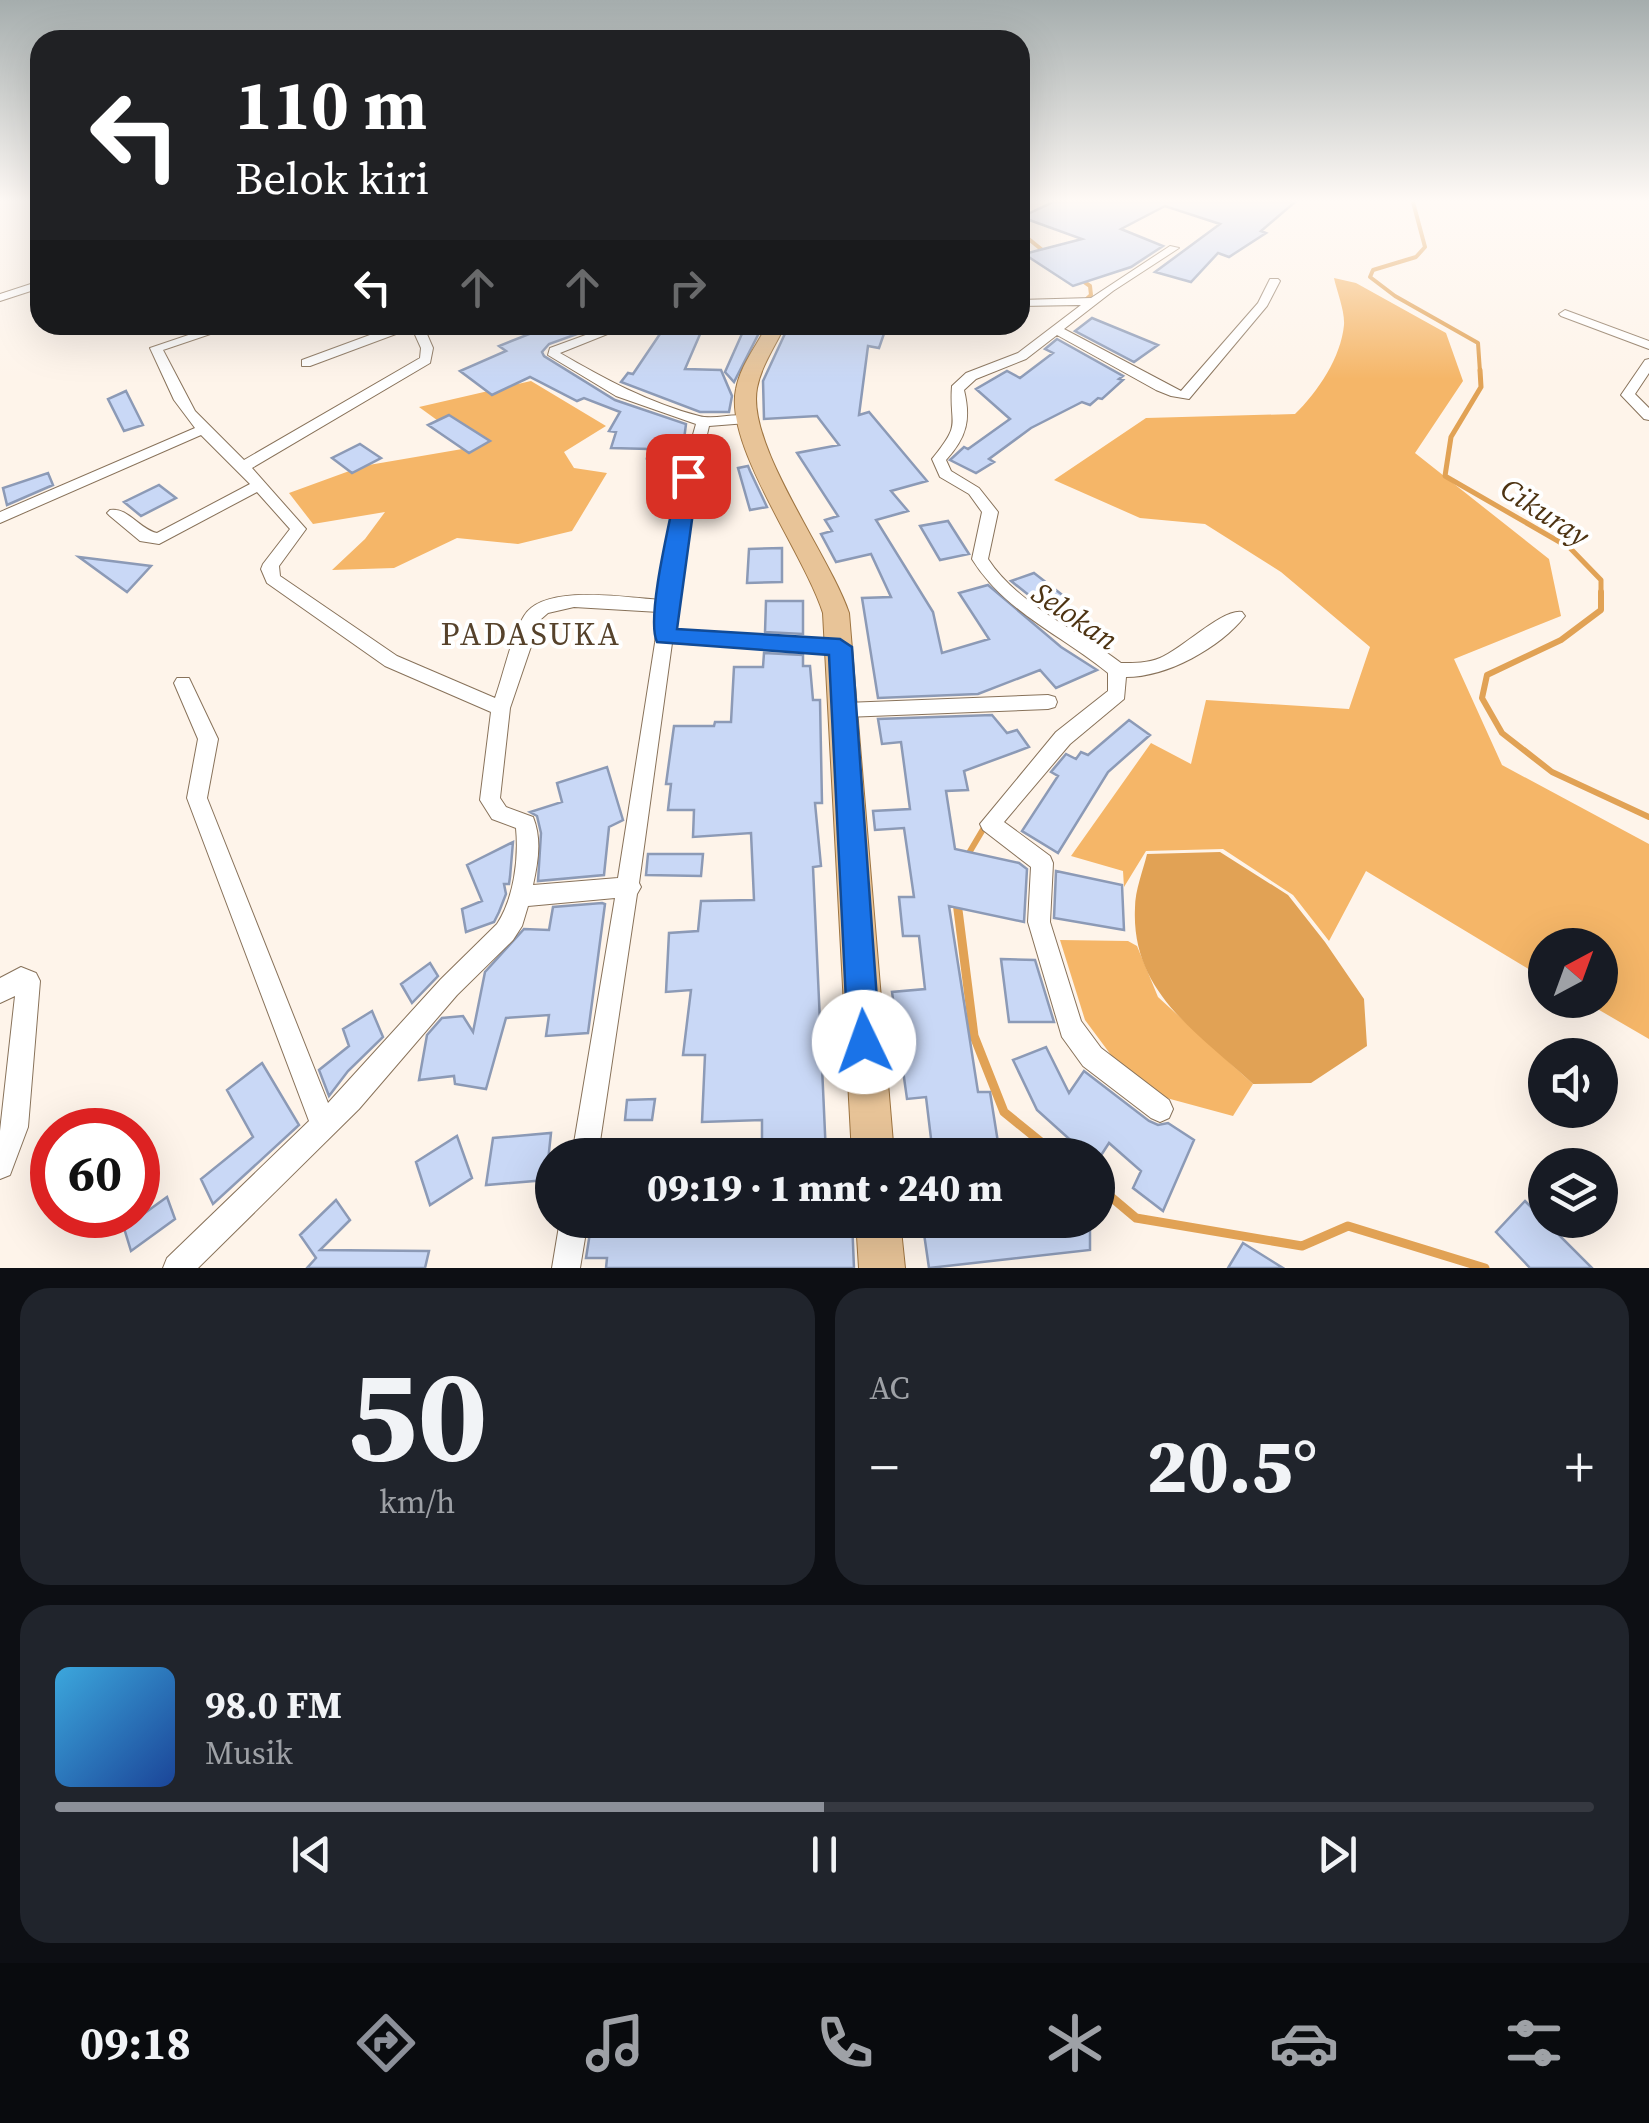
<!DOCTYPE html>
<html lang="id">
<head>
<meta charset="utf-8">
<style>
	body { margin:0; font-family:"Source Serif 4",serif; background:#20242c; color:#f1f3f6; height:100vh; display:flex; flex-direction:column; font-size:38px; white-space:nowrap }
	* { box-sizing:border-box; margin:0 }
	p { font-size:32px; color:#9ea1a6 }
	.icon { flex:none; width:55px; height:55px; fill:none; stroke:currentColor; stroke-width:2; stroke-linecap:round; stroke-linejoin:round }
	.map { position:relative; height:1268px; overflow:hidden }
	.drawer { display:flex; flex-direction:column; gap:20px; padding:20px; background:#0d0f14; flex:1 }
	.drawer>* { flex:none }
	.hud { position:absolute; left:30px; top:30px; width:1000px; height:305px; border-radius:30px; box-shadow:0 10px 40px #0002; background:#202124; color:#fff; overflow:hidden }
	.needle { width:65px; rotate:41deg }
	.tools { position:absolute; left:1528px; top:928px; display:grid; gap:20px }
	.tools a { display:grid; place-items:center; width:90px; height:90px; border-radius:50%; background:#171b24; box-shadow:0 10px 40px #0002; font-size:50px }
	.speed { position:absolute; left:30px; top:1108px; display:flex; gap:20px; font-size:50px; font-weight:700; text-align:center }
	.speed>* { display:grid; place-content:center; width:130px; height:130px; border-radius:50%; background:#171b24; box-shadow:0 10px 40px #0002; line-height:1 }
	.speed .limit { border:15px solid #d22; background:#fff; color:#111 }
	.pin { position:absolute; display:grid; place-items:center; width:85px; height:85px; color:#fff; margin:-42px; border-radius:20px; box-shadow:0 5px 15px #0006 }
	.me { position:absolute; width:110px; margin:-55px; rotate:357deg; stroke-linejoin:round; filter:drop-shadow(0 0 8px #0008) }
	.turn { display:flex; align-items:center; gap:35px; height:210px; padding:0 40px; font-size:45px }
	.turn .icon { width:130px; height:130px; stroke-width:2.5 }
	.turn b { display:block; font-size:70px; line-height:85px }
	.lanes { display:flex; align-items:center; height:95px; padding:0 40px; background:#0003; justify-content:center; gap:50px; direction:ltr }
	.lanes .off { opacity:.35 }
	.big { font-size:75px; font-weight:800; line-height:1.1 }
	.drawer .card { flex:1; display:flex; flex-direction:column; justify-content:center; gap:15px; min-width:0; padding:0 35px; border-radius:30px; background:#20242c }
	.drawer .dial { align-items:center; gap:0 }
	.dial b { font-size:130px; line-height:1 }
	.song { display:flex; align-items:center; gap:30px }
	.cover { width:120px; height:120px; border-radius:15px; background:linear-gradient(135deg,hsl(200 70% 55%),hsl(220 70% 35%)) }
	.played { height:10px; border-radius:5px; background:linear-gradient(90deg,#8c9099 50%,#363941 50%) }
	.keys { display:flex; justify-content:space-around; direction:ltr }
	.heat { display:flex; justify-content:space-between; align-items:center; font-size:55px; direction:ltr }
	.drawer .tiles { flex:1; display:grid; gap:20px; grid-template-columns:1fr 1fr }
	.card:last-child { grid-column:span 2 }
	.trip { position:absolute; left:535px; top:1138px; width:580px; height:100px; border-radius:50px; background:#171b24; box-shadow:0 10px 40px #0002; font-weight:800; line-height:100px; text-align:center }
	.tab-bar { display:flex; height:160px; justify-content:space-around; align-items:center; background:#090b0e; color:#9ea1a6 }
	.tab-bar .icon { width:70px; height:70px }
	.tab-bar .current { color:#8c9099 }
	.tab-bar b { font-size:45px; color:#f1f3f6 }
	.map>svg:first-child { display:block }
</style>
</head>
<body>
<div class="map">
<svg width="1649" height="1268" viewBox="0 0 1649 1268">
	<rect width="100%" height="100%" fill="#fef4ea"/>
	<path fill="#f5b668" d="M1334 278 1356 283 1446 333 1463 381 1415 453 1549 559 1561 616 1454 659 1502 765 1649 844V1039L1582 1000H1600V945H1545V979L1366 871 1329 941 1293 895 1223 849 1146 851 1124 887 1123 871 1071 856 1151 743 1191 764 1206 700 1349 709 1370 647 1281 572 1205 524 1140 518 1054 480 1146 418 1295 414C1318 392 1341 357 1344 325 1345 311 1337 292 1334 278Z
		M531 381 606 426 564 452 574 468 607 473 572 531 518 544 457 538 394 568 332 570 365 539 385 512 313 524 289 493 363 466 474 447 419 407Z
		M1060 940 1128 941 1137 946 1158 997 1253 1084 1233 1116 1137 1090 1085 1020Z"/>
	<path fill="#e1a255" d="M1220 852 1288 895 1325 942 1364 999 1367 1046 1311 1083 1253 1084C1197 1032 1131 992 1135 908 1135 890 1143 871 1147 854Z"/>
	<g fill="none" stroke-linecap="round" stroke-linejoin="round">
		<path stroke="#e1a255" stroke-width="4" d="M1413 202 1425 247 1416 257 1373 270 1370 277 1395 296 1478 343 1480 372
			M1020 232 1046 253
			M1080 279 1090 286 1091 295 1082 303"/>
		<path stroke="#e1a255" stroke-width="5" d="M1480 370 1481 387 1451 437 1445 476 1570 548 1601 580V594"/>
		<path stroke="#e1a255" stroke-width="6" d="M1601 592V610L1561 640 1487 675 1482 698 1502 733 1552 772 1649 817
			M966 858 985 826"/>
		<path stroke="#e1a255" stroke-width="9" d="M957 902 974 1036 1004 1112 1057 1155
			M1098 1186 1136 1218 1302 1246 1348 1226 1485 1268"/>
	</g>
	<path fill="#c9d8f6" stroke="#8c9ab6" stroke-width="2.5" d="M1053 202H1295L1261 231 1266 233 1229 257 1218 253 1191 282 1155 272 1220 224 1165 206 1121 229 1163 246 1131 267 1073 286 1024 254 1082 239 1021 217Z
		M1092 318 1158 345 1134 362 1075 331Z
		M552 325H602L549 344 542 352 544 356 615 400 686 424 681 463 658 464 659 457 647 458 649 449 611 448 616 432 609 431 620 412 584 398 577 401 530 377 492 395 460 371 506 351 499 346Z
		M666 325H704L685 369 721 370 732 396 729 412H700L621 382 628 373 633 374Z
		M789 325H887L879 348 868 346 859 415 869 412 927 481 891 491 908 511 876 520 933 612 942 653 989 639 959 593 988 585 1061 647 1097 670 1056 688 1040 670 978 694 878 698 862 598 891 597 871 554 836 562 821 534 832 531 825 520 838 516 797 453 839 445 817 416 764 419 763 381Z
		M745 327 761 329 734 382 725 372Z
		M1057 339 1123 376 1119 379 1123 380 1102 399 1098 398 1090 405 1082 402 1031 428 989 459 994 462 976 473 950 460 964 447 968 449 1010 419 976 389 1007 371 1020 378 1053 353 1045 349Z
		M126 391 143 425 124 431 108 399Z
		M449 415 490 441 469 453 428 425Z
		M360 444 381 458 352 473 332 458Z
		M748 466 750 471 767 507 750 510 738 468Z
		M48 473 53 485 7 505 3 488Z
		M159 485 176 498 141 516 124 502Z
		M948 521 969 554 940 560 920 526Z
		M782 548V582L747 583 749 549Z
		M79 557 151 566 127 592Z
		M1034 573 1065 597 1045 608 1011 581Z
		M766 601H803V634L765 632Z
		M764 653 803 655V666H810L813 700H820L822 803H815L821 866 813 867 826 1155H762V1120L702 1122 705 1055H683L691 990 666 992 669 933 698 931 701 901 754 900 751 833 693 837 694 810H668L671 784H666L674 726H714L715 722H731L734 667H763Z
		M992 715 1007 733 1017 730 1029 747 964 771 968 790 946 791 955 849 1019 863 1027 869 1024 922 949 906 978 1092H990L1000 1155H933L926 1097 907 1099 892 992 925 989 919 936H903L899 897H914L904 828 875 830 873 811 910 809 901 742 882 744 878 719Z
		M1129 720 1150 735 1108 772 1058 853 1022 831 1058 776 1051 772 1066 754 1076 759 1081 752 1088 755Z
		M607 767 623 820 609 827 604 875 538 881 541 833 537 816 530 812 562 802 557 783Z
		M513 842 510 877 509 884H504L506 894 499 912 494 922 466 932 462 909 482 901 467 865Z
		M648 854H703L701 876 646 875Z
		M1056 871 1122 885 1124 930 1054 918Z
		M602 903 605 904 588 1033 546 1036 549 1015 506 1018 486 1089 455 1084 454 1076 419 1080 427 1035 442 1018 463 1016 473 1032 485 972 524 929 549 930 553 907Z
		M1001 959 1035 960 1054 1022H1009Z
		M430 963 438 976 412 1003 401 984Z
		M372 1011 383 1037 348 1071 329 1096 319 1070 349 1046 343 1029Z
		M1046 1047 1069 1093 1084 1071 1149 1121 1158 1125 1168 1123 1194 1140 1163 1211 1133 1188 1141 1171 1109 1143 1098 1160V1155H1087L1037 1110 1013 1060Z
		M262 1063 299 1125 213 1204 201 1179 253 1137 227 1090Z
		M655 1099 652 1120H625L627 1100Z
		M551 1133 546 1180 486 1185 493 1138Z
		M457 1136 472 1178 430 1205 416 1162Z
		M167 1197 175 1219 131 1251 124 1228Z
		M336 1200 350 1220 320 1250 429 1251 425 1268H307L316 1258 300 1235Z
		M1525 1201 1592 1268H1530L1496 1232Z
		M592 1220H852L854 1268H606L607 1258H586Z
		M922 1220H1090V1250L929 1268Z
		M1243 1243 1283 1268H1228Z"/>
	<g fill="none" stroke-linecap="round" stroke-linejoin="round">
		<defs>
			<path id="street" d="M1170 246 1179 248 1113 291 1064 329 1181 391 1258 303 1270 279H1278L1280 281 1267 306 1189 399 1171 396 1156 390 1057 335 1026 359 976 379 964 390C971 419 967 437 946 460L951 471 979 488 998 512 988 559C1019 606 1077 629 1121 663 1134 663 1148 663 1160 658 1182 649 1223 608 1242 612L1245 616C1220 648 1167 677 1126 677L1124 699 1070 744 1004 822 1050 856 1053 863 1050 922 1081 1021 1101 1048 1169 1100 1173 1109 1169 1118 1160 1122 1151 1118 1083 1066 1062 1037 1028 922 1031 867 983 830 980 824 1056 732 1108 691V673C1060 634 1005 612 972 559L982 512 969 494 940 477 932 459C963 421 949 427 952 386L966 373 1018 353 1081 305 1020 306V300L1091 298Z
				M40 281V288L0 301V294Z
				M1565 310 1649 341V349L1561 316 1559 314Z
				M218 325H237L163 350 195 411 244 460 420 358 421 348 412 328 310 366H302V360L397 325H423L433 348 430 363 252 468 306 529 279 566 280 576 397 656 495 698C504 673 511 637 524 616 544 583 628 598 660 600L679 484 696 424 616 396 548 355 550 348 613 325H630L560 353C605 379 649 403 699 416 717 421 739 410 754 419L747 423 709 426 688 516 674 630 840 640 849 647 840 654 672 643 639 883 641 887 637 894 598 1155H572L615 898 528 906 522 926 513 940 457 995 359 1109 198 1268H163L167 1258 309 1121 187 798 198 739 174 683 177 678H189L218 739 207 798 328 1103 441 979 497 924C514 898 519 859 516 828L492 819 480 800 491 712 385 666 267 583 261 569 263 564 290 529 257 492 159 544 140 541 110 516 107 513 110 510C128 507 139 529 157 533L250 484 201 435 0 523V512L195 428 174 400 150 348ZM574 607 659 612 655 643 618 878 533 885C538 862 542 839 533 817L506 807 500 798 510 708 540 620 548 613Z
				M1649 359V373L1635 394 1649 408V420L1644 419 1621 395 1645 360Z
				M1048 695 1055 697 1057 702 1055 707 1048 709 845 717 838 715 836 710 838 705 845 703Z
				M21 967 36 973 40 981 28 1127 10 1175 0 1179V1131L15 996 0 1003V978Z
				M560 1220H588L580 1268H552Z"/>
			<path id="primary" d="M767 325H785C776 345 761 366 757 388 746 445 829 554 849 613L894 1155H852L823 613C804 553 724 446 736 389 740 366 757 345 767 325Z
				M856 1220H900L905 1268H859Z"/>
		</defs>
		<use href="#street" stroke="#88725a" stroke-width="2"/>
		<use href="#primary" stroke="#9e7440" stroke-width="2"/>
		<use href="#street" fill="#fff" fill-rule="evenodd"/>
		<use href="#primary" fill="#e8c498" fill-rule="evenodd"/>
	</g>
	<linearGradient id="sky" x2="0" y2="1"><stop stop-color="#a5adad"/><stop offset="0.53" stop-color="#fffaf6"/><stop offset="1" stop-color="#fffaf6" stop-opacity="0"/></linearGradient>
	<rect width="1649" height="379" fill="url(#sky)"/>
	<path fill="#1a73e8" stroke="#114b97" stroke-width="2.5" d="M688 471 698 476 677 629 840 639 852 647 880 1042 875 1054 864 1058 852 1054 848 1042 829 655 657 642C645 617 673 509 679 476Z"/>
	<g text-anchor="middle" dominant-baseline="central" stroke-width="8" stroke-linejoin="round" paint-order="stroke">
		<g font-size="30" font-style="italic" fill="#4d3312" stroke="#fff">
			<text transform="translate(1545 512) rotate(33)">Cikuray</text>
			<text transform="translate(1075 616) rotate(34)">Selokan</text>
		</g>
		<g font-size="32" letter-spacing="2.5" fill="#56422b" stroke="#fff">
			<text x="531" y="634">PADASUKA</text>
		</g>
	</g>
</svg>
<div class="tools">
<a><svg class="needle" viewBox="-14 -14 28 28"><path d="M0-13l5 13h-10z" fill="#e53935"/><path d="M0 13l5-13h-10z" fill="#9ea1a6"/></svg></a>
<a><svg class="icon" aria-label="sound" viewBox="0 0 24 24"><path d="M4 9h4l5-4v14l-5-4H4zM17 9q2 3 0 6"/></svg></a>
<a><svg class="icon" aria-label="layers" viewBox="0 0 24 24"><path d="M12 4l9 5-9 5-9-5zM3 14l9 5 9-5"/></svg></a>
</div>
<div class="speed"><div class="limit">60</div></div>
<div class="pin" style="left:688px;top:476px;background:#d93025"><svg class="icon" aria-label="arrive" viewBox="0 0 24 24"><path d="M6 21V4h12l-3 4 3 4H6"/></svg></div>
<svg class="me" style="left:864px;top:1042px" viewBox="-20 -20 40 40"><circle r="19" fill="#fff"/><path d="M0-13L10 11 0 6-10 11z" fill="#1a73e8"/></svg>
<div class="trip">09:19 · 1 mnt · 240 m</div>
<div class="hud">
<div class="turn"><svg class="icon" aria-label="left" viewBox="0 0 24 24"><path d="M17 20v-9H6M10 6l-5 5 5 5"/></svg><div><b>110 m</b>Belok kiri</div></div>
<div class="lanes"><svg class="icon" aria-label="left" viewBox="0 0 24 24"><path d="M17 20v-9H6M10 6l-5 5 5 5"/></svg><svg class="icon off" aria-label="ahead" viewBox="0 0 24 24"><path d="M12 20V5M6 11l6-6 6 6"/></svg><svg class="icon off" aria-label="ahead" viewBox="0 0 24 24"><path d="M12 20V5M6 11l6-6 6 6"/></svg><svg class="icon off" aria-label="right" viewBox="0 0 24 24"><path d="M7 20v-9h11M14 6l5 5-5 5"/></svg></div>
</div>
</div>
<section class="drawer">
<div class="tiles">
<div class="card dial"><b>50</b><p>km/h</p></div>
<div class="card"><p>AC</p>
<div class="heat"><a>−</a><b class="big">20.5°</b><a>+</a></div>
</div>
<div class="card">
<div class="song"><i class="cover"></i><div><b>98.0 FM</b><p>Musik</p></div></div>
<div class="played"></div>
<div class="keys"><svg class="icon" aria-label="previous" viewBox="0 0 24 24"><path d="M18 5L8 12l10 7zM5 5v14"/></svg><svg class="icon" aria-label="pause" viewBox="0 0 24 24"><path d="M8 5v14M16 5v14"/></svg><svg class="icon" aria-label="next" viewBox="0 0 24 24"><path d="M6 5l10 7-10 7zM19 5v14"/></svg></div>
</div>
</div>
</section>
<nav class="tab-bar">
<b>09:18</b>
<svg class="icon current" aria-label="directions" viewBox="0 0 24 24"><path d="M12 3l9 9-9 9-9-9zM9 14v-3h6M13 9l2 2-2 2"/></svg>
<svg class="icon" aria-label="music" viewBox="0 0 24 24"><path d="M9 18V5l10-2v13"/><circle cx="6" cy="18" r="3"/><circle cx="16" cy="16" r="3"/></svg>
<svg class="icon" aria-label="phone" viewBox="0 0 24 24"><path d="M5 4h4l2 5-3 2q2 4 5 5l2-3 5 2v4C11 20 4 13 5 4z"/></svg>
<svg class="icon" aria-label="climate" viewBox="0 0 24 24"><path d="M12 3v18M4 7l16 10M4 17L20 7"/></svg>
<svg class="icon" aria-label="car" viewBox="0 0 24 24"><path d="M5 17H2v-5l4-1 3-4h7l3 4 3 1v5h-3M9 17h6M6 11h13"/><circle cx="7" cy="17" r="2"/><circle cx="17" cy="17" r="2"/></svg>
<svg class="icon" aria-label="filters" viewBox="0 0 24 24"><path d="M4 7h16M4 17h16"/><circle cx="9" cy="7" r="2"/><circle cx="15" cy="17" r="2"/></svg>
</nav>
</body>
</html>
